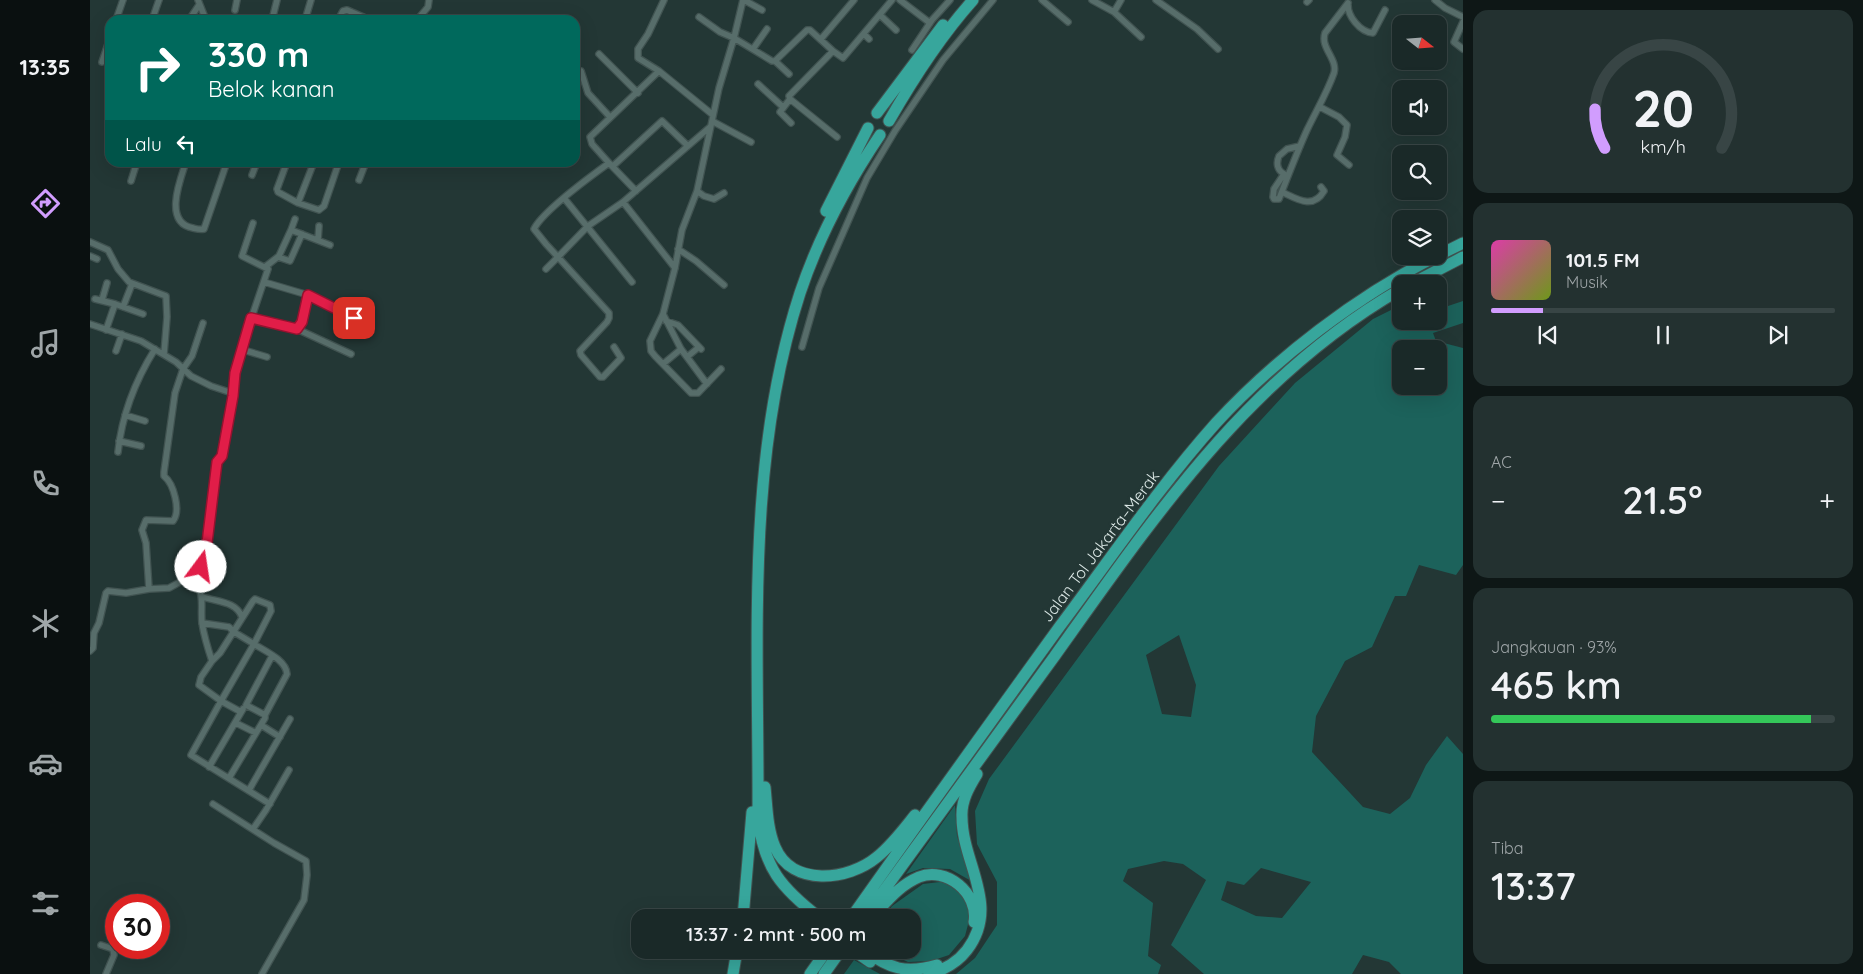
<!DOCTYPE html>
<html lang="id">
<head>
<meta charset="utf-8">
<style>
	body { margin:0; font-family:Quicksand,sans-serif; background:#233130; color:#f1f3f6; height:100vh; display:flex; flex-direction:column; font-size:19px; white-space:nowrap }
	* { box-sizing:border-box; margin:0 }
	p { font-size:16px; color:#9fa6a8 }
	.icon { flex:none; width:28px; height:28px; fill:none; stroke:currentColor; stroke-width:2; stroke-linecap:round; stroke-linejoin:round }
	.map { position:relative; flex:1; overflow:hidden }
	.panel { display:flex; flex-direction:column; gap:10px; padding:10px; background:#0e1716; width:400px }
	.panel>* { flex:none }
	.guide { position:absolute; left:15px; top:15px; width:475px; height:152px; border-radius:15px; box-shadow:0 5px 20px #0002,0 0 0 1px #384545; background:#00695c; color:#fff; overflow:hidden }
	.needle { width:32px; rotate:107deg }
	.buttons { position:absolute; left:1302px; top:15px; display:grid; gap:10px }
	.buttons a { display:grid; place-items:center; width:55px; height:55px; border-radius:10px; background:#1a2928; box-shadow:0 5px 20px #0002,0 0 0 1px #384545; font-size:25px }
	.speed { position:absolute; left:15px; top:894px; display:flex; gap:10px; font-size:25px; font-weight:700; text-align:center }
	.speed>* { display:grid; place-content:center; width:65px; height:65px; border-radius:50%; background:#1a2928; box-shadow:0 5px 20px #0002,0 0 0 1px #384545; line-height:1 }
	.speed .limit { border:8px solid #d22; background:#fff; color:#111 }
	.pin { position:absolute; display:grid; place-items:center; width:42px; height:42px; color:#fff; margin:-21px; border-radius:10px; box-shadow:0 2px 8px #0006 }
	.me { position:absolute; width:55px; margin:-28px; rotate:14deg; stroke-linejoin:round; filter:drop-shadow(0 0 4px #0008) }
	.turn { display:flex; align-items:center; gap:18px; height:105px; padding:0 20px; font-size:22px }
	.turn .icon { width:65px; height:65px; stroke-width:2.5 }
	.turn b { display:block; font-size:35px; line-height:42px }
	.then { display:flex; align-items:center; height:48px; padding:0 20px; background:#0003; gap:10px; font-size:19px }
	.big { font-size:38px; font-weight:600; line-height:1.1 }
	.panel .tile { flex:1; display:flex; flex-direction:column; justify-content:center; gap:8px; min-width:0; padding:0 18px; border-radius:15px; background:#233130 }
	.panel .dial { align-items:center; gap:0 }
	.dial svg { height:130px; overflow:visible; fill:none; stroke:#384545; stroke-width:7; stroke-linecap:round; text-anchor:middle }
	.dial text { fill:#f1f3f6; stroke:none }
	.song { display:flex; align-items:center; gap:15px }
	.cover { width:60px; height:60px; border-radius:8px; background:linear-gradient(135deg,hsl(320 70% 55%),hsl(80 70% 35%)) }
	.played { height:5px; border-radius:2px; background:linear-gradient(90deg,#d19dfe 15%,#384545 15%) }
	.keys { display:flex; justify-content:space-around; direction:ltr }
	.heat { display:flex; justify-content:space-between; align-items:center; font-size:28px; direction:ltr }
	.charge { height:8px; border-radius:4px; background:linear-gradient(90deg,#34c759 93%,#384545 0) }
	.trip { position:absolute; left:541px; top:909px; width:290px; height:50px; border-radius:15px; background:#1a2928; box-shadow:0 5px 20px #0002,0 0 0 1px #384545; font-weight:600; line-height:50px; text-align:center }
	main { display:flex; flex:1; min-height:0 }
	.tab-bar { display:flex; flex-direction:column; width:90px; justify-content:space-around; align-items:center; background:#0a1010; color:#9fa6a8 }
	.tab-bar .icon { width:35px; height:35px }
	.tab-bar .selected { color:#d19dfe }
	.tab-bar b { font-size:22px; color:#f1f3f6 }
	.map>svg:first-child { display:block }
</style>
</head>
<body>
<main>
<nav class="tab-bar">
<b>13:35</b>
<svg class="icon selected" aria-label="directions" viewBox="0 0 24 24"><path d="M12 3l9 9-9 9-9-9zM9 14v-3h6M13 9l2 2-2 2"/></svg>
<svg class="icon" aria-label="music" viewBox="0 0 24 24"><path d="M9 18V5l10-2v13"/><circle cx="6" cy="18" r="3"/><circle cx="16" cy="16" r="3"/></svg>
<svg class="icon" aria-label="phone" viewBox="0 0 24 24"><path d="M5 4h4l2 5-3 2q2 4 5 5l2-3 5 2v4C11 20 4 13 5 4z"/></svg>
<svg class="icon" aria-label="climate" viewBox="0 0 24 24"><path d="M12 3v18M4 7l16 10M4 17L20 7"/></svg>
<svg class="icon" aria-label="car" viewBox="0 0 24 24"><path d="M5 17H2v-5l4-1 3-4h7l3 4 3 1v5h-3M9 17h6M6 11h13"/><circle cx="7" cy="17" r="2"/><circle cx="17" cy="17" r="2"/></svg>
<svg class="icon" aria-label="filters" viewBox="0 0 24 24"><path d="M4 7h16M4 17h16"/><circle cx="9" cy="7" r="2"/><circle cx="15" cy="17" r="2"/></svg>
</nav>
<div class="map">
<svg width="1373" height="974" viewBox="0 0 1373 974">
	<rect width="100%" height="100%" fill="#233735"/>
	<path fill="#1c625b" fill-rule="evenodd" d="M1373 301V323L1343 333 1346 341 1373 348V565L1366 575 1329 565 1316 596H1305L1282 647 1255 661 1226 716 1222 752 1273 807 1300 814 1320 798 1336 765 1357 736 1373 754V974H1311L1299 962 1273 955 1262 974H1114L1081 945 1116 880 1093 864 1074 861 1038 869 1033 881 1063 903 1058 956 1071 965 1068 974H866L885 958 907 925V882L887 844 885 811 899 779 1129 466 1205 383 1283 319 1311 305V321H1349V309ZM1311 349H1349V386H1311ZM1089 635 1106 685 1101 717 1072 714 1056 655ZM1171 868 1221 882 1192 918 1166 916 1131 900 1137 881 1154 885Z
		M865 805 867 836 883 882 860 869 833 868 816 874Z
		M858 881 877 895 881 913 875 936 859 955 841 961 818 962 793 950H822V918H793L802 906 833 884Z
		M764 960 790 974H754Z"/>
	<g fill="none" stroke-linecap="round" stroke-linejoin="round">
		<defs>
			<path id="street" d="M108 0 116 20
				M574 0 558 34 548 49V58L569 71 623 115
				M654 0 672 10
				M810 0 840 23
				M952 0 978 22
				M1002 0 1024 12
				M1031 0 1024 12 1051 37
				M1066 0 1107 29 1128 49
				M1345 0 1355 8 1373 17
				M1217 2 1219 0
				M1258 3C1257 16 1270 32 1283 33L1295 10
				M145 10 147 0
				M790 15 806 30
				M101 17 110 20
				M609 17 630 32 644 38 682 61H685L717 30H720L743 51
				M26 20 33 0
				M62 20 69 0
				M99 20 109 5
				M182 20 187 0
				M215 20 221 0
				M248 20 253 11 257 10 280 20
				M327 20 338 7 339 0
				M1373 22 1364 42 1373 49
				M774 34 779 39
				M731 39 764 0
				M663 49 677 29
				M822 50 842 20 860 0
				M509 54 548 93
				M685 61 699 74
				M12 62 20 38
				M491 71 498 93 520 117
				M668 84 693 107
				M700 99 690 112 701 123
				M1230 107 1249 117 1257 125 1255 137 1247 155 1259 165
				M622 121 661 142
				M747 137 700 99 699 96 743 51 753 58 802 0
				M1210 146 1197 149 1189 156C1186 163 1187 170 1194 174L1184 189 1183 197 1184 199H1189C1198 176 1207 152 1217 130 1226 111 1237 93 1244 73 1248 59 1230 48 1235 33L1258 3
				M96 162C90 180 73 223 103 228 107 229 110 230 114 229L137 162
				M197 162 187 189 188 192 208 203 229 210 234 206 249 162
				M272 162 275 164 292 162
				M519 163 502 144 500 137 569 71
				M523 166 572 121 598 146
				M162 175 167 162
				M269 180 276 162
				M41 181 47 162
				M607 191 614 196 624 199 634 193
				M1192 192C1207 199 1223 210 1234 191L1231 187
				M474 198 542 282
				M533 202 585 268
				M208 203 224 162
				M201 230 205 219
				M228 240 229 226
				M0 242 18 250 28 269 39 282 76 296 77 317 74 354
				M588 249 606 261 634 285
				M0 256 7 259
				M188 257 200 261 212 234
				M175 267 189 256 201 230 240 245
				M456 269 468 257 456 244 444 229C453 211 501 176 519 163L546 191
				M174 282 218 295 264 318
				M5 299 25 304
				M12 300 17 283
				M33 307 42 284
				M573 314 591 349 617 384
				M161 318 207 329 212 322 218 295
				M576 321 588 325 611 349
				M0 324 51 341 86 362 101 376 121 386 142 393
				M207 329 261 354
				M16 330 25 304 53 314
				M524 347 531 358 513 377H510L491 355 490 351 517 322 519 318V313L468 257 498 226 533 202 620 127
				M712 347 729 288 777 178 805 131 853 60 903 0
				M26 351 32 334
				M151 351H157L177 357
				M597 357 609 347
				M573 364 591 349
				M631 369 608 393H601L565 356 561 351 560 341 573 314 585 268 592 230 607 191 629 88 644 38 653 0
				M35 415 55 421
				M29 441 51 446
				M28 452C32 414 45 381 65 349
				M99 577C117 593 110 603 112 623 114 636 118 649 122 661L111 677 109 685 131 701 101 755 180 804
				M59 589 56 543 52 530 56 520 83 521C91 511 84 484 74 476V472L85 393 93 369 102 356 113 323
				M113 597C127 602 146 601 152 617
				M112 623 139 627 144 632 164 644 131 701 151 712
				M0 651 3 648 4 633 9 623 16 593 18 591 36 593 59 589 79 588 99 577 111 567 116 551 127 462 132 456 149 355 178 269 152 256 163 223
				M122 661 130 653 163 601 165 599 180 605 181 611 164 644C175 651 196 660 197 674L175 715
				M146 723 166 733
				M171 725 190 737
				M119 767 153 709
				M139 778 175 718V715L156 705 182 656
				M159 790 200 719
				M123 804 184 843 216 861 217 875 214 900 172 974
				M163 829 176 810 199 770
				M11 945 23 949 24 955 16 974"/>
			<path id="highway" d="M787 113 853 25
				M799 121C823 79 850 37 883 0
				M736 211 778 128
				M1349 255 1373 243
				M1321 284 1373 257
				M675 787C677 806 677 828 685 847 702 887 758 881 787 857 802 845 813 830 825 815
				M785 914C798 900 810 885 829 877 856 866 889 893 884 922
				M653 918 662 812
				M730 918C691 888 674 868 668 818 669 643 655 462 710 293 729 236 757 184 790 135
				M761 918C830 820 900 723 970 626 1021 558 1069 487 1126 423 1185 359 1268 295 1347 256
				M774 918C838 831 901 744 964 657 1064 517 1158 377 1311 289
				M763 950 780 962
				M774 950C800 969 816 974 847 965
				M643 974 647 950
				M720 974 737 950
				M734 974 751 950
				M839 974C854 970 867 963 877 950 911 905 872 864 872 817 871 801 879 787 887 774"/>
		</defs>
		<use href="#street" stroke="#415351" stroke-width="8"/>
		<use href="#highway" stroke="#415351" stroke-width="13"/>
		<use href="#street" stroke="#576d6a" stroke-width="5.5"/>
		<use href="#highway" stroke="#37a69c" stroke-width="11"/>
	</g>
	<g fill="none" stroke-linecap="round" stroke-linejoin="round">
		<defs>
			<path id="route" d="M111 567 116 551 127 462 132 456 143 396 145 373 161 318 207 329 212 322 218 295 264 318"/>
		</defs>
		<use href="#route" stroke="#92132f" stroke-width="12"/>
		<use href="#route" stroke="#e11d48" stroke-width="9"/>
	</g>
	<g text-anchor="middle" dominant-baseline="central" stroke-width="5" stroke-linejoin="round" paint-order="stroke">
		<g font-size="16" fill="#dce8e6" stroke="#233735">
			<text transform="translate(1010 546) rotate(-53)">Jalan Tol Jakarta–Merak</text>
		</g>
	</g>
</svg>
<div class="buttons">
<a><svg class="needle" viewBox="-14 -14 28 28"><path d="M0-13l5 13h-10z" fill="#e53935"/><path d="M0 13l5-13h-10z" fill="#9fa6a8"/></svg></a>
<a><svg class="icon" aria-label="sound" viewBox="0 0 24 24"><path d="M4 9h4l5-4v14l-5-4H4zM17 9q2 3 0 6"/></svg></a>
<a><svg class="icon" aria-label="search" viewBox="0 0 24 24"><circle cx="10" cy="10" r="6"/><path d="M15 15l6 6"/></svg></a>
<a><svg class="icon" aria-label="layers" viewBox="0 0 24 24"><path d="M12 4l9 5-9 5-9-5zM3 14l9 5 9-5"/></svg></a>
<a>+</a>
<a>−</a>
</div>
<div class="speed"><div class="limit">30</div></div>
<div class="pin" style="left:264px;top:318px;background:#d93025"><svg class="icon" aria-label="arrive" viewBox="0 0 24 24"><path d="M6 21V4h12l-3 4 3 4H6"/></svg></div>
<svg class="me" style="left:111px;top:567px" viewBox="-20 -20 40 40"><circle r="19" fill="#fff"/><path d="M0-13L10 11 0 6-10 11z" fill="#e11d48"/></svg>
<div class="trip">13:37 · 2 mnt · 500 m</div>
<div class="guide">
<div class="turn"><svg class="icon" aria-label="right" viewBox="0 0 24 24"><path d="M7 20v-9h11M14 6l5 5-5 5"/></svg><div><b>330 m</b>Belok kanan</div></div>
<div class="then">Lalu<svg class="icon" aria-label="left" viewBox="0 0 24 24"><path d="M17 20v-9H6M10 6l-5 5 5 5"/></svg></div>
</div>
</div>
<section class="panel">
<div class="tile dial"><svg viewBox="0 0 100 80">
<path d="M14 69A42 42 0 1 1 86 69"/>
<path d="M14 69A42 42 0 0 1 8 45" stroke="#d19dfe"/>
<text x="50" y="56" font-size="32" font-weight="700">20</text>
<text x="50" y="72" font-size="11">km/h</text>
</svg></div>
<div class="tile">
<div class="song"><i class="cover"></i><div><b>101.5 FM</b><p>Musik</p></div></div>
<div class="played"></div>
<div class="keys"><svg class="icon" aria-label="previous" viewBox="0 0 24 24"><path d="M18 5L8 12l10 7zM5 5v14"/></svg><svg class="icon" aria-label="pause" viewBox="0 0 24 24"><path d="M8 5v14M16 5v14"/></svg><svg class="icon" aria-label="next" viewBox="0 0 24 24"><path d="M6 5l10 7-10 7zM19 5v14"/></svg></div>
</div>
<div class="tile"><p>AC</p>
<div class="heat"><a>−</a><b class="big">21.5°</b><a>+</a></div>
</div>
<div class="tile"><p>Jangkauan · 93%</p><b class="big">465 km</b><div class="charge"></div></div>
<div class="tile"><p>Tiba</p><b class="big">13:37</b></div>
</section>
</main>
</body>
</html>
